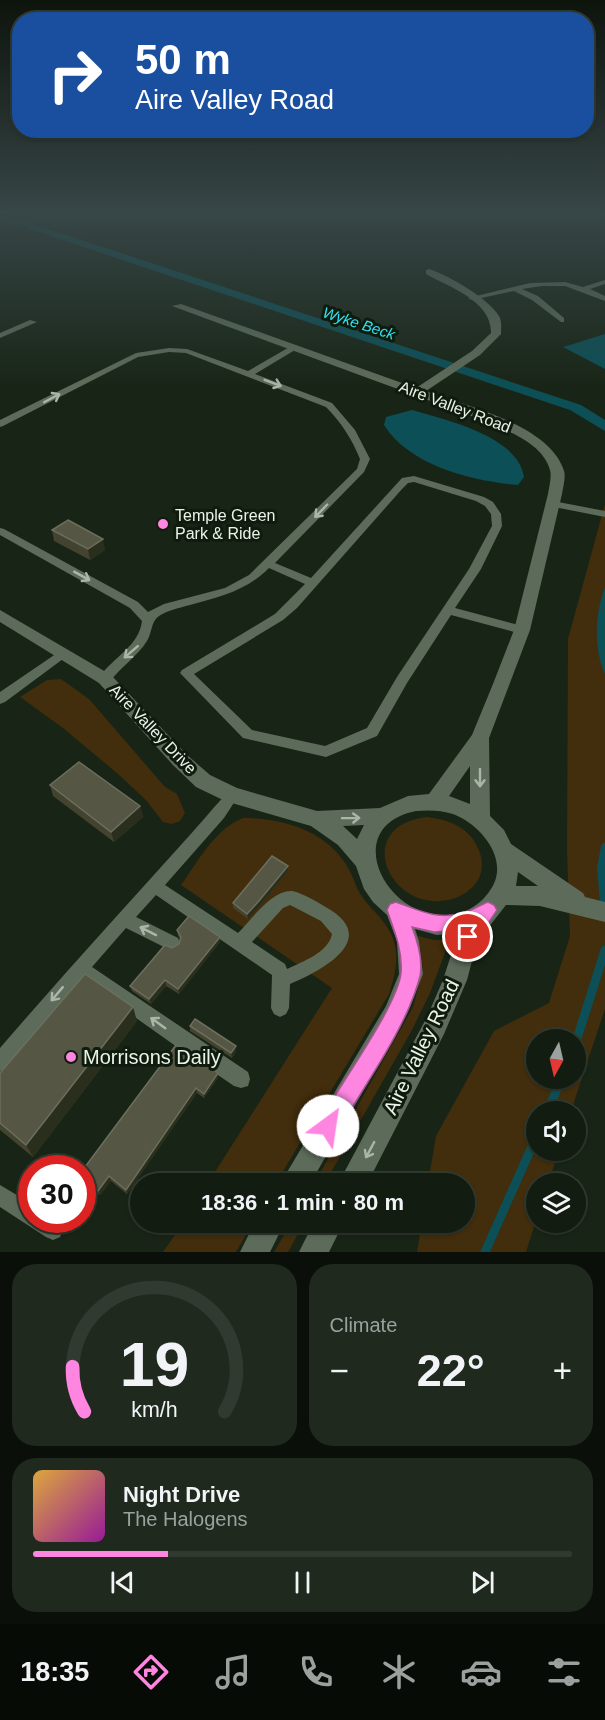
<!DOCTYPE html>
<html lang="en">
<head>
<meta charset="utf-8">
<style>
	body { margin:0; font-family:Helvetica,sans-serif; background:#1f291e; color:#f1f3f6; height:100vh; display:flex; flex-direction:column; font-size:22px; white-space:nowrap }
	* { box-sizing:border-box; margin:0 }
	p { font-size:20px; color:#9ca19f }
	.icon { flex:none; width:33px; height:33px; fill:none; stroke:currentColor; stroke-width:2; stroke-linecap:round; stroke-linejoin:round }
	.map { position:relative; height:1252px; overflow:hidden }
	.side { display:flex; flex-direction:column; gap:12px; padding:12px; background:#0a0f09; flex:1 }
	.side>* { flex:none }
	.hud { position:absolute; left:12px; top:12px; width:582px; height:126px; border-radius:24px; box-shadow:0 2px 4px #0004,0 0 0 2px #313a30; background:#1a4fa0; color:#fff; overflow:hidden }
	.needle { width:39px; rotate:188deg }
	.fabs { position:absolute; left:526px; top:1029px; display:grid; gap:12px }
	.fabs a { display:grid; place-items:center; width:60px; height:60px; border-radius:50%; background:#121c10; box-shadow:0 2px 4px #0004,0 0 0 2px #313a30; font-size:30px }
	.speed { position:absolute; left:18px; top:1155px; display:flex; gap:12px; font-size:30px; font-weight:700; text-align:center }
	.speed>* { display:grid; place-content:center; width:78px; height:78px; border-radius:50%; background:#121c10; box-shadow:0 2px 4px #0004,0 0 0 2px #313a30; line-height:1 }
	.speed .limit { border:9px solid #d22; background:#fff; color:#111 }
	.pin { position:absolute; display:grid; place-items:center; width:51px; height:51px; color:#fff; margin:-26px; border:3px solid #fff; border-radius:50%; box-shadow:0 2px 6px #0007 }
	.me { position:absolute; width:66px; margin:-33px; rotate:31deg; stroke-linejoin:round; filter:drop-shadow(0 0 4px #0008) }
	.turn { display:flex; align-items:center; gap:21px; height:126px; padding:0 24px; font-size:27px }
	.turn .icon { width:78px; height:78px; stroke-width:2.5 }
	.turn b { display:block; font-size:42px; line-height:51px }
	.big { font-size:45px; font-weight:800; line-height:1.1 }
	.side .widget { flex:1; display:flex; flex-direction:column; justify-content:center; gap:9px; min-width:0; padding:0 21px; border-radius:24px; background:#1f291e }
	.side .dial { align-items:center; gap:0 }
	.dial svg { height:156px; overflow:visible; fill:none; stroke:#313a30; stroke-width:7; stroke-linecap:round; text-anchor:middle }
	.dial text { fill:#f1f3f6; stroke:none }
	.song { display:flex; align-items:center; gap:18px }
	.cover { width:72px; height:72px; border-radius:9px; background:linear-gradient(135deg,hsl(40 70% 55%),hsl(300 70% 35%)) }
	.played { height:6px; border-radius:3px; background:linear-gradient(90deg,#fe86e1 25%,#313a30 25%) }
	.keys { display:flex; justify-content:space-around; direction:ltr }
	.heat { display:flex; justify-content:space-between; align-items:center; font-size:33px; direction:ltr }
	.side .tiles { flex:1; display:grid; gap:12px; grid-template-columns:1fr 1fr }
	.widget:last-child { grid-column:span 2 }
	.trip { position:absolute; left:130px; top:1173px; width:345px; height:60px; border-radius:30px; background:#121c10; box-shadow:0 2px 4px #0004,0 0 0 2px #313a30; font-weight:800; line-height:60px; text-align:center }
	.tabs { display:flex; height:96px; justify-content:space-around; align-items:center; background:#070b06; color:#9ca19f }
	.tabs .icon { width:42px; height:42px }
	.tabs .current { color:#fe86e1 }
	.tabs b { font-size:27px; color:#f1f3f6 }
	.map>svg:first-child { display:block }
</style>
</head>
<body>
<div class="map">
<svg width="605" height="1252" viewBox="0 0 605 1252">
	<rect width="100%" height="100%" fill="#182516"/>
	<path fill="#422d0c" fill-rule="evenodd" d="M605 504V1009L571 1111 537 1112V1150L559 1151 548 1183 537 1184V1217L526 1252H417L422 1223 465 1222V1184L428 1183 436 1136 494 1031 549 1003 570 936 567 851 568 639ZM537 1040H576V1078H537Z
		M61 679 89 699 165 787 177 794 185 813 180 821 172 824 163 822 146 800 118 774 63 728 20 697 47 680Z
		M427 817C444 819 461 824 472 838 481 850 486 866 478 880 472 890 462 896 452 899 390 916 350 826 427 817Z
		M243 818C283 818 326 831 347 866 353 875 355 886 361 895 368 906 378 914 385 924 402 947 397 969 389 994L276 1183H208L332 988 181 885C199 860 214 830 243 818Z
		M418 936 434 940 450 939 430 993 412 1030 325 1183 314 1184 413 1007 423 969Z
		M184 1222H253V1223L236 1252H163Z
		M291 1223H304L288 1252H274Z"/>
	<path fill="#0c4f56" d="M0 213 581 405 605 420V431L570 410 0 219Z
		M605 334V369L563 347Z
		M412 410C446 420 518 436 524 477L518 485C472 481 410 466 384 425L386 417Z
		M605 587V674C593 647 595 614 605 587Z"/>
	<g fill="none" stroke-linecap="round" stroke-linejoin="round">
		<path stroke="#0c4f56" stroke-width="8" d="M605 847 601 867 605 916"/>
		<path stroke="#0c4f56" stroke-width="9" d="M576 1042 605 950
			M547 1112 562 1078
			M485 1252 537 1135"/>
		<path fill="#5d6c5a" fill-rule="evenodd" d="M605 280V284L590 289 605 296V301L565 286H542L522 289 538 296 564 318V322H561L532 300 514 291 472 300 468 298 530 283 565 282 583 287Z
			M30 320 37 322 0 338V333Z
			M293 345 300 347 255 374 332 403 355 430 370 459 364 472 275 563 311 578 402 478 414 476 484 497 493 502 501 514 502 526 481 569 455 608 526 627 528 630 522 634 451 615 407 683 377 736 326 757 243 738 180 673 182 670 275 614 305 584 269 568C246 591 220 597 190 605 179 608 168 610 159 616 151 621 152 633 147 641 137 657 120 667 110 682H100L99 679 100 676C114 657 139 646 142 621L130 608 0 535V528L4 529 138 602 148 612 164 604 225 588 249 575 357 469 360 459C352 439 341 422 326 407L186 353 169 352 138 357 3 426 0 427V420L136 353 169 348 187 349 248 371ZM414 482 476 501 485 506 491 514 492 526 469 569 397 677 367 728 325 746 252 730 194 674 283 620 297 608 402 489 408 483Z
			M553 501 605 511V517L549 506V502Z
			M63 649 67 650 69 653 67 656 5 702 0 704V692Z
			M232 789 237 791 239 795 224 818 165 885 238 933C251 920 271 891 291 891 298 891 318 902 324 906 383 938 323 970 290 984L289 1008 286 1014 280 1017 274 1014 271 1008 272 975 156 895 136 917 178 938 180 943 178 948 172 951 126 928 92 967 248 1072 250 1079 248 1086 241 1088 234 1086 177 1047 81 979 6 1068 0 1071V1048C62 976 126 906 189 836 197 828 227 791 232 789ZM290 905 321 921 332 934C329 952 302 962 287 969L285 964 252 942 283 908Z
			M0 1185 32 1204V1220C45 1220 58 1216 63 1230L60 1237 53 1240 46 1237 0 1207Z"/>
		<path fill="#5d6c5a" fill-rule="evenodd" d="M429 269C448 275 488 298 499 316 502 321 501 328 501 334L480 355 426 391C466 406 550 425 564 471 566 477 563 487 562 494L530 630 489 738 490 816 504 830 511 844 583 893 585 897 605 902V922L540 906 506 905 477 942 467 980 444 1034 367 1184H338L427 1017 443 980 458 933 437 935 415 929 419 941 423 974 407 1014 310 1184H280L386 1006 399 974 397 941 387 915 373 902 364 889 356 866 338 845 311 826 225 801 196 787 173 765 99 683 0 622V610L111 675 187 755 210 775 237 788 317 811 380 808 408 796 429 794 472 735 493 684 514 630 548 494C549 487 552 477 550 470 543 445 514 434 493 424L172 306 181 304 416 388 472 351 491 333C492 301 449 287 426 274V270ZM470 766V804L449 796ZM416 811C428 810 441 810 453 814 482 825 512 862 489 892 482 902 472 909 460 913 390 931 335 827 416 811ZM364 825 357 839 343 826ZM518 872 538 886H516Z
			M255 1222H285L270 1252H240Z
			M314 1222H344L329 1252H299Z"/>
	</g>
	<path fill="#43432f" d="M52 530 105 550 90 560 54 541Z
		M50 785 140 806 143 817 114 842 53 796Z
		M288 866V871L258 908 248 919 233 908V903Z
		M177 930 220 937V942L179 994 166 986 151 1004 132 991 130 986 179 944 180 939 178 936Z
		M137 1021 33 1157 0 1130V1073Z
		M190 1026 236 1046V1051L232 1058 190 1031Z
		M176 1045 218 1078 204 1098 197 1093 127 1194 111 1181 100 1195 82 1181V1171Z"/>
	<path fill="#2a2f1d" d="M103 539 105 550 90 560 88 549Z
		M140 806 143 817 114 842 111 832Z
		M288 866V871L258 908 248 919 247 914Z
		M220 937V942L179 994 178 989Z
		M165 980 166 986 151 1004 149 999Z
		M133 1007 137 1021 33 1157 26 1145Z
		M236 1046V1051L232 1058 231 1053Z
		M218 1073V1078L204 1098V1094Z
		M196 1088 197 1093 127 1194 126 1190Z
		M109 1176 111 1181 100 1195 98 1191Z"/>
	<path fill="#555643" stroke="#6c6f5d" stroke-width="1.5" d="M68 520 103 539 88 549 52 530Z
		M79 762 140 806 111 832 50 785Z
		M272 856 288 866 258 902 247 914 233 903Z
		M189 916 220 937 178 989 165 980 149 999 130 986 165 945 172 948 179 944 181 937 177 930Z
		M85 974 133 1007 26 1145 0 1123V1073Z
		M195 1019 236 1046 231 1053 190 1026Z
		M176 1045 218 1073 204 1094 196 1088 126 1190 109 1176 98 1191 82 1178V1171Z"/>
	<defs><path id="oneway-shaft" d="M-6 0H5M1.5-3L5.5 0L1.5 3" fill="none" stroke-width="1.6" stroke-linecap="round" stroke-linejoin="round" transform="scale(1.5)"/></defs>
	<g stroke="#abb6a8">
		<use href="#oneway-shaft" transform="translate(273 383) rotate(21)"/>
		<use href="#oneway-shaft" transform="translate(52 398) rotate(-28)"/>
		<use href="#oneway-shaft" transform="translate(321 511) rotate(134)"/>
		<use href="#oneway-shaft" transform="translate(82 576) rotate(29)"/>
		<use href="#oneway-shaft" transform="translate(131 652) rotate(139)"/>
		<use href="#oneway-shaft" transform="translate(480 778) rotate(90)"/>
		<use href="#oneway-shaft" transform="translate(351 818) rotate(-1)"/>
		<use href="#oneway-shaft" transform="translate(148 931) rotate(-153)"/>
		<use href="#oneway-shaft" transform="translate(57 994) rotate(130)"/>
		<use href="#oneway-shaft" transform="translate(158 1023) rotate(-144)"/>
		<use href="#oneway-shaft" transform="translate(370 1150) rotate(118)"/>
	</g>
	<linearGradient id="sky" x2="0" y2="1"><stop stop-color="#0d140c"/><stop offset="0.55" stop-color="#374647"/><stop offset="1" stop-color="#374647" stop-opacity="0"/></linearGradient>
	<rect width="605" height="387" fill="url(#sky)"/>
	<path fill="#fe86e1" stroke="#a55792" stroke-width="1.5" d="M396 902C420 911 440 921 466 912 473 910 480 905 488 902L494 905 497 910 475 943 468 945 462 943 459 937 462 930 434 932 412 927C417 940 423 961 420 976 407 1028 363 1087 336 1134L328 1137 321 1134 317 1126 321 1118C339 1087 398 1005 401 973 403 951 394 930 387 910L390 904Z"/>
	<g fill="#fe86e1" stroke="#0f1c0d" stroke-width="2">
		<circle cx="163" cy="524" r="6"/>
		<circle cx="71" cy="1057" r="6"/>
	</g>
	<g text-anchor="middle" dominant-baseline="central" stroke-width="6" stroke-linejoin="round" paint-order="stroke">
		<g font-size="15" font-style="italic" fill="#30e1f4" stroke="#0f1c0d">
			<text transform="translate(359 323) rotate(18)">Wyke Beck</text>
		</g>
		<g font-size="16" fill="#eaf3e8" stroke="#0f1c0d">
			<text transform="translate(455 407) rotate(21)">Aire Valley Road</text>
			<text transform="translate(153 729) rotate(46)">Aire Valley Drive</text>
		</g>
		<g font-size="16" fill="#eaf3e8" stroke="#0f1c0d" text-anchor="start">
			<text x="175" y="515">Temple Green<tspan x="175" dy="18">Park &amp; Ride</tspan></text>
		</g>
		<g font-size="20" fill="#eaf3e8" stroke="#0f1c0d">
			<text transform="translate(421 1047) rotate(-64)">Aire Valley Road</text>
		</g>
		<g font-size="20" fill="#eaf3e8" stroke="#0f1c0d" text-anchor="start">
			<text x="83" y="1057">Morrisons Daily</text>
		</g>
	</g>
</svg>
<div class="fabs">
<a><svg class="needle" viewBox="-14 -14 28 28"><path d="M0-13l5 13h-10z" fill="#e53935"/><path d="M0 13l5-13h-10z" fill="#9ca19f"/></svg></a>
<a><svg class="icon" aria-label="sound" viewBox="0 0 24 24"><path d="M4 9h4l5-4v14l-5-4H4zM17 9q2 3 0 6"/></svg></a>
<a><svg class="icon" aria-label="layers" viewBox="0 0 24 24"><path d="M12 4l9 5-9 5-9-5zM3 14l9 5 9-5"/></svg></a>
</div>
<div class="speed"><div class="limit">30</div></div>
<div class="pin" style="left:468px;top:937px;background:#d93025"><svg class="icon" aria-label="arrive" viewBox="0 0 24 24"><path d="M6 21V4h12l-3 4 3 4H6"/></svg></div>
<svg class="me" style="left:328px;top:1126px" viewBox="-20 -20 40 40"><circle r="19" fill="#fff"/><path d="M0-13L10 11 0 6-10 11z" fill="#fe86e1"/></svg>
<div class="trip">18:36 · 1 min · 80 m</div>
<div class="hud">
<div class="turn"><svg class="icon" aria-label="right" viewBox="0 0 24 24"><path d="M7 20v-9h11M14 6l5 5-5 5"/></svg><div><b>50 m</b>Aire Valley Road</div></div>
</div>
</div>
<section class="side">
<div class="tiles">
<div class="widget dial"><svg viewBox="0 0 100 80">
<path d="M14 69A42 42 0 1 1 86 69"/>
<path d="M14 69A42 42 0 0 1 8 46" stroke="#fe86e1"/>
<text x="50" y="56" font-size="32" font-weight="700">19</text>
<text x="50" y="72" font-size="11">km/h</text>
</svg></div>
<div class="widget"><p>Climate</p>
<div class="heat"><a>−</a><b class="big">22°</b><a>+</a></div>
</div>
<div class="widget">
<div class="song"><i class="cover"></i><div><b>Night Drive</b><p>The Halogens</p></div></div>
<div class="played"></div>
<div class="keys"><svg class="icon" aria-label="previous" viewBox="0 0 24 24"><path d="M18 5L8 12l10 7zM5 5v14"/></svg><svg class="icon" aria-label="pause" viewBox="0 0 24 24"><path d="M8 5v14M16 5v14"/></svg><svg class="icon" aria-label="next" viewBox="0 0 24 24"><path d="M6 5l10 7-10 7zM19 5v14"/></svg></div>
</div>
</div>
</section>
<nav class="tabs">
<b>18:35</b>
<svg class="icon current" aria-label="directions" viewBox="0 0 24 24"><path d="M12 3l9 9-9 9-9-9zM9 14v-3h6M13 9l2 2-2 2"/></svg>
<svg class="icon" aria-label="music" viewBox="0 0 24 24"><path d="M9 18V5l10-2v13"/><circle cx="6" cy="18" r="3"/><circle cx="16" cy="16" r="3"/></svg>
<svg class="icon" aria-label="phone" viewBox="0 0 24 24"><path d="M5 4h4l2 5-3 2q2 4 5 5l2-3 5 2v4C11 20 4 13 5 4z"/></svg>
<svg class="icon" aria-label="climate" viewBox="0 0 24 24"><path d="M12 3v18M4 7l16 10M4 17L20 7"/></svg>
<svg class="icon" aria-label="car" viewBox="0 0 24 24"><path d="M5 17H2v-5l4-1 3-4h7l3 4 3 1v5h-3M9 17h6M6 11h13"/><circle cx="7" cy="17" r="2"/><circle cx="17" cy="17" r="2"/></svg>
<svg class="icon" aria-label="filters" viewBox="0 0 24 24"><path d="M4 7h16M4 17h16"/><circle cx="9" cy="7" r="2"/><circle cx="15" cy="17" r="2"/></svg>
</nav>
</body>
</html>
